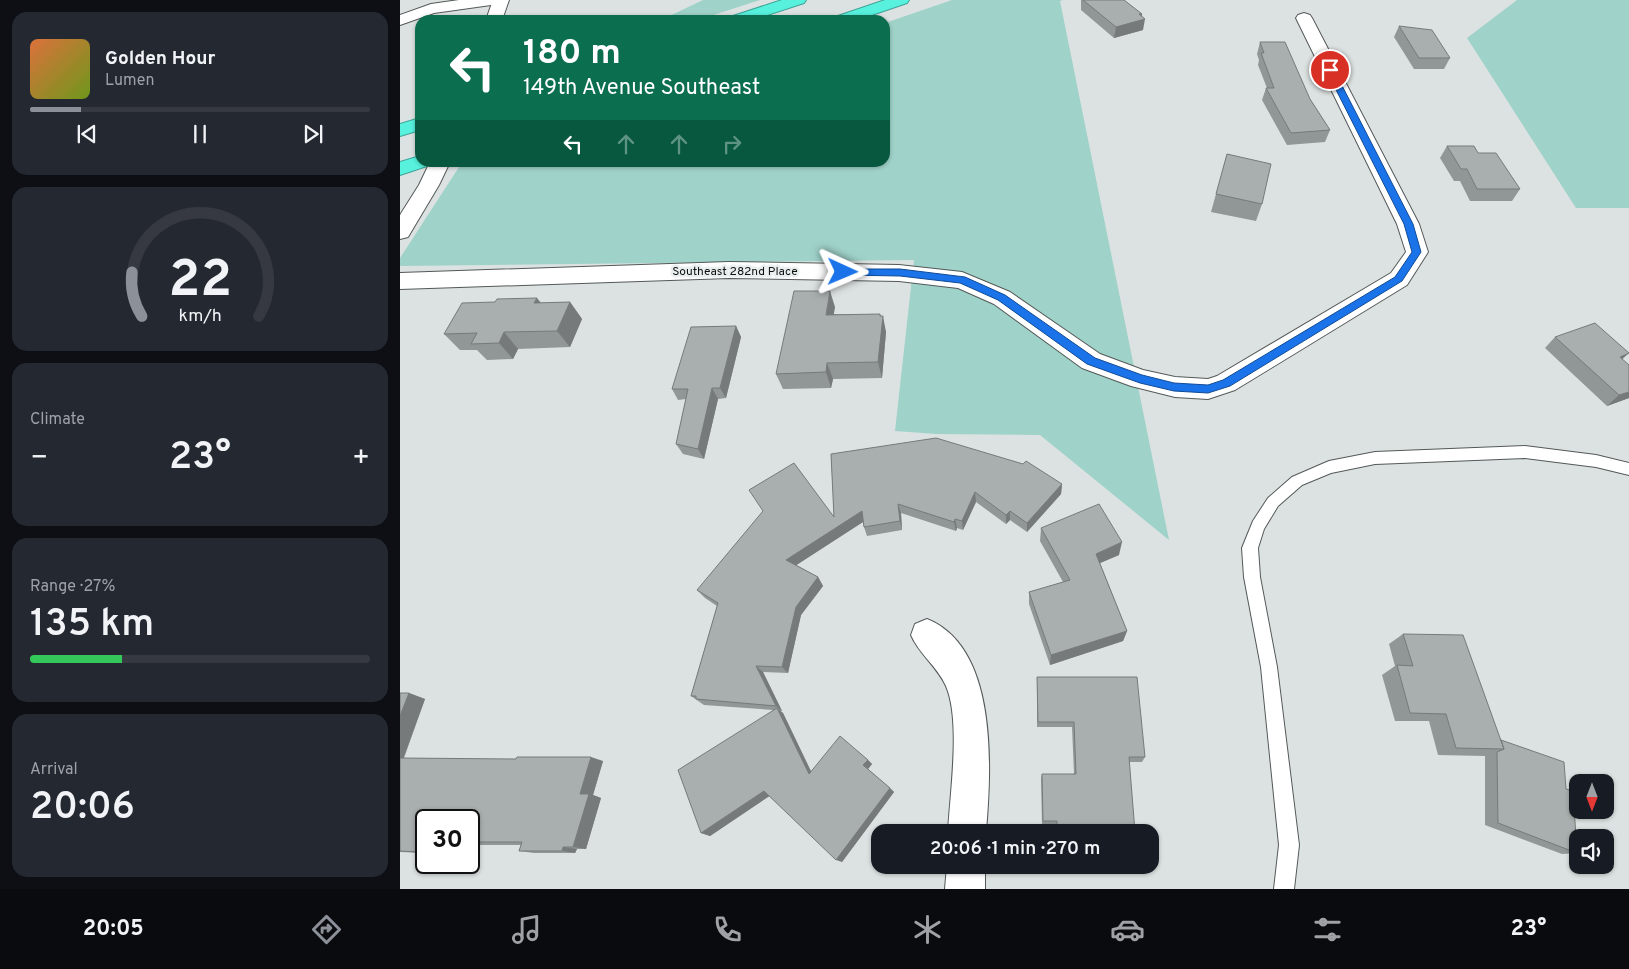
<!DOCTYPE html>
<html lang="en">
<head>
<meta charset="utf-8">
<style>
	body { margin:0; font-family:Overpass,sans-serif; background:#242831; color:#f1f3f6; height:100vh; display:flex; flex-direction:column; font-size:19px; white-space:nowrap }
	* { box-sizing:border-box; margin:0 }
	p { font-size:16px; color:#9ea1a6 }
	.icon { flex:none; width:28px; height:28px; fill:none; stroke:currentColor; stroke-width:2; stroke-linecap:round; stroke-linejoin:round }
	.map { position:relative; flex:1; overflow:hidden }
	.details { display:flex; flex-direction:column; gap:12px; padding:12px; background:#0d0f14; width:400px }
	.details>* { flex:none }
	.top-card { position:absolute; left:15px; top:15px; width:475px; height:152px; border-radius:15px; box-shadow:0 1px 4px #0004; background:#0b6e4f; color:#fff; overflow:hidden }
	.needle { width:32px; rotate:180deg }
	.fabs { position:absolute; left:1169px; top:774px; display:grid; gap:10px }
	.fabs a { display:grid; place-items:center; width:45px; height:45px; border-radius:10px; background:#171b24; box-shadow:0 1px 4px #0004; font-size:25px }
	.speed { position:absolute; left:15px; top:809px; display:flex; gap:10px; font-size:25px; font-weight:700; text-align:center }
	.speed>* { display:grid; place-content:center; width:65px; height:65px; border-radius:50%; background:#171b24; box-shadow:0 1px 4px #0004; line-height:1 }
	.speed .limit { border:2px solid #111; border-radius:8px; background:#fff; color:#111 }
	.pin { position:absolute; display:grid; place-items:center; width:42px; height:42px; color:#fff; margin:-21px; border:2px solid #fff; border-radius:50%; box-shadow:0 1px 5px #0007 }
	.me { position:absolute; width:55px; margin:-28px; rotate:91deg; stroke-linejoin:round; filter:drop-shadow(0 0 4px #0008) }
	.turn { display:flex; align-items:center; gap:18px; height:105px; padding:0 25px; font-size:22px }
	.turn .icon { width:65px; height:65px; stroke-width:2.5 }
	.turn b { display:block; font-size:35px; line-height:42px }
	.lanes { display:flex; align-items:center; height:48px; padding:0 25px; background:#0003; justify-content:center; gap:25px; direction:ltr }
	.lanes .off { opacity:.35 }
	.big { font-size:38px; font-weight:600; line-height:1.1 }
	.details .tile { flex:1; display:flex; flex-direction:column; justify-content:center; gap:8px; min-width:0; padding:0 18px; border-radius:15px; background:#242831 }
	.details .dial { align-items:center; gap:0 }
	.dial svg { height:130px; overflow:visible; fill:none; stroke:#363941; stroke-width:7; stroke-linecap:round; text-anchor:middle }
	.dial text { fill:#f1f3f6; stroke:none }
	.song { display:flex; align-items:center; gap:15px }
	.cover { width:60px; height:60px; border-radius:8px; background:linear-gradient(135deg,hsl(20 70% 55%),hsl(80 70% 35%)) }
	.played { height:5px; border-radius:2px; background:linear-gradient(90deg,#8c9099 15%,#363941 15%) }
	.keys { display:flex; justify-content:space-around; direction:ltr }
	.heat { display:flex; justify-content:space-between; align-items:center; font-size:28px; direction:ltr }
	.charge { height:8px; border-radius:4px; background:linear-gradient(90deg,#34c759 27%,#363941 0) }
	.trip { position:absolute; left:471px; top:824px; width:288px; height:50px; border-radius:15px; background:#171b24; box-shadow:0 1px 4px #0004; font-weight:600; line-height:50px; text-align:center }
	.dock { display:flex; height:80px; justify-content:space-around; align-items:center; background:#090b0e; color:#9ea1a6 }
	.dock .icon { width:35px; height:35px }
	.dock .current { color:#8c9099 }
	.dock b { font-size:22px; color:#f1f3f6 }
	main { display:flex; flex:1; min-height:0 }
	.map>svg:first-child { display:block }
</style>
</head>
<body>
<main>
<section class="details">
<div class="tile">
<div class="song"><i class="cover"></i><div><b>Golden Hour</b><p>Lumen</p></div></div>
<div class="played"></div>
<div class="keys"><svg class="icon" aria-label="previous" viewBox="0 0 24 24"><path d="M18 5L8 12l10 7zM5 5v14"/></svg><svg class="icon" aria-label="pause" viewBox="0 0 24 24"><path d="M8 5v14M16 5v14"/></svg><svg class="icon" aria-label="next" viewBox="0 0 24 24"><path d="M6 5l10 7-10 7zM19 5v14"/></svg></div>
</div>
<div class="tile dial"><svg viewBox="0 0 100 80">
<path d="M14 69A42 42 0 1 1 86 69"/>
<path d="M14 69A42 42 0 0 1 8 42" stroke="#8c9099"/>
<text x="50" y="56" font-size="32" font-weight="700">22</text>
<text x="50" y="72" font-size="11">km/h</text>
</svg></div>
<div class="tile"><p>Climate</p>
<div class="heat"><a>−</a><b class="big">23°</b><a>+</a></div>
</div>
<div class="tile"><p>Range · 27%</p><b class="big">135 km</b><div class="charge"></div></div>
<div class="tile"><p>Arrival</p><b class="big">20:06</b></div>
</section>
<div class="map">
<svg width="1229" height="889" viewBox="0 0 1229 889">
	<rect width="100%" height="100%" fill="#dce2e1"/>
	<path fill="#9fd2c9" d="M303 0H360L298 20H261Z
		M552 0H663L660 1 769 540 640 435 536 434 495 431 514 260 0 266V258L61 164 65 163 485 162V23Z
		M1117 0H1229V208H1176L1067 38Z"/>
	<g fill="none" stroke-linecap="round" stroke-linejoin="round">
		<defs>
			<path id="service" d="M1125 446 1196 455 1229 463V475L1196 467 1125 458 975 464 931 473 902 485 878 506 864 529 858 548 860 577 877 667 899 845 894 889H874L879 845 861 667 844 577 842 548 853 521 868 498 892 477 929 461 975 452Z"/>
			<path id="minor" d="M59 0H99L97 3 91 5 34 13 0 25V15L31 4Z
				M904 13 910 15 912 18 1019 224 1028 252 1007 285 835 390 808 399 775 397 731 386 682 368 594 304 558 288 499 281 329 278 0 289V273L329 262 499 265 562 272 610 292 700 354 743 370 775 377 808 379 817 376 991 273 1006 252 997 224 896 18 898 15Z
				M527 619C599 648 591 770 586 832H548C550 793 561 721 546 686 537 666 519 654 511 635L515 624Z
				M547 865H585V889H545Z"/>
			<path id="tertiary" d="M93 0H109L102 20H86Z
				M30 162H50L39 185 8 237 0 239V215L19 185Z"/>
			<path id="motorway" d="M382 0H406L404 3 352 20H328L330 17Z
				M485 0H509L507 3 457 20H433L435 17Z
				M20 118V130L0 136V124Z
				M20 156V162H30L27 166 0 175V162Z"/>
		</defs>
		<use href="#service" stroke="#535958" stroke-width="2"/>
		<use href="#minor" stroke="#535958" stroke-width="2"/>
		<use href="#tertiary" stroke="#535958" stroke-width="2"/>
		<use href="#motorway" stroke="#3da396" stroke-width="2"/>
		<use href="#service" fill="#fff" fill-rule="evenodd"/>
		<use href="#minor" fill="#fff" fill-rule="evenodd"/>
		<use href="#tertiary" fill="#fff" fill-rule="evenodd"/>
		<use href="#motorway" fill="#57f1de" fill-rule="evenodd"/>
	</g>
	<path fill="#919696" d="M681 0H724L742 14 743 30 714 38 681 10Z
		M999 26 1050 58 1044 69H1014L994 37Z
		M860 42 910 99 930 130 925 142 887 145 862 100 866 88H867L858 65 859 60 857 54Z
		M1047 146 1078 153 1120 189 1112 201H1070L1060 181H1054L1040 158Z
		M827 154 862 204 856 221 811 212Z
		M170 302 182 319 170 347 118 349 113 359 87 360 77 350H60L44 334 141 303Z
		M435 307 433 314 480 316 486 332 482 378 433 379 431 388 383 389 376 374Z
		M336 326 341 337 326 398 318 399 304 459 283 454 276 444 286 399 278 400 272 389Z
		M1155 337 1223 359 1229 398 1207 406 1145 348Z
		M431 454 662 484 661 494 627 532 610 520 606 524 576 502 563 530 557 528 556 531 501 513 502 530 467 536 464 527 463 522 396 565 418 577 423 586 401 615 388 673 363 672 382 711H380L383 713 411 771 468 760 472 764 468 769 494 792 442 862 369 796 310 836 301 833 373 710 304 705 291 696 317 606 305 598 297 590 434 517Z
		M641 528 719 555 700 563 727 631 723 641 650 665 629 604V592L663 582 640 541Z
		M1003 634 1101 740 1166 789 1177 853 1162 854 1085 825V756L1038 755 1029 721H995L982 675 995 666 989 644Z
		M637 677 745 757 742 762H729L735 832H656L655 824H642L641 778 642 774H674L672 727H637Z
		M0 693H9L25 699 4 758 203 761 193 795 201 798 186 849H177L175 853H134L119 851 121 845H74L73 847H69V820H26V853L0 852Z"/>
	<path fill="#767a7a" d="M739 14H742L741 20 745 19 743 30 714 38 716 27Z
		M430 291 435 307 431 331 426 315Z
		M137 298 150 314 134 303Z
		M170 302 182 319 170 347 157 331Z
		M480 314 482 323 483 316 486 332 482 378 478 362Z
		M336 326 341 337 326 398 320 388Z
		M104 332 118 349 113 359 99 343Z
		M1229 353 1217 364 1220 357Z
		M427 363 433 379 431 388 426 372Z
		M312 388 318 399 304 459 298 449Z
		M1229 392V398L1207 406 1219 395Z
		M662 484 661 494 627 532V523Z
		M575 492 576 502 563 530 562 521Z
		M498 504 501 513 502 530 500 521Z
		M462 511 466 520 392 568 386 560Z
		M610 511V520L606 524V515Z
		M555 519 557 528 556 531 554 522Z
		M722 542 719 555 693 566 696 554Z
		M418 577 423 586 401 615 388 673 382 667 396 607Z
		M727 631 723 641 650 665 651 655Z
		M356 666 363 672 382 711 376 706Z
		M9 693 25 699 2 762H0V716Z
		M377 708 383 713 414 778 409 774Z
		M191 757 203 761 193 795 201 798 186 849 173 847 180 794Z
		M468 760 472 764 468 769 463 765Z
		M490 788 494 792 442 862 436 860Z
		M364 791 371 795 310 836 301 833Z
		M69 844 74 845 73 847 69 846Z
		M21 845 26 846V852H18Z
		M163 847 177 849 175 853 162 851Z"/>
	<path fill="#a9afae" stroke="#767a7a" d="M683 0H724L742 14H739L745 19 716 27Z
		M999 26 1032 30 1050 58H1019Z
		M860 42H885L910 99 930 130 891 133 866 88H874L861 53H864Z
		M1047 146H1074L1078 153H1096L1120 189H1077L1067 169H1061Z
		M827 154 871 164 862 204 816 194Z
		M394 291H430L426 315 480 314V316H483L478 362 427 363 426 372 376 374Z
		M137 298 134 303 170 302 157 331 104 332 99 343 71 344 77 333 44 334 62 303 95 302 97 299Z
		M1195 323 1229 353 1220 357 1229 365V392L1219 395 1155 337Z
		M336 326 320 388H312L298 449 276 444 288 389H272L291 327Z
		M536 438 623 464 626 461 662 484 627 523 610 511 606 515 575 492 562 521 555 519 554 522 498 504 500 521 464 527 462 511 386 560 418 577 396 607 382 667 356 666 376 706 296 699V696H291L318 603 297 590 363 511 349 490 394 463 434 517 431 454Z
		M699 504 722 542 696 554 727 631 651 655 629 592 670 580 641 528Z
		M1003 634 1063 635 1104 749 1056 748 1046 714 1010 713 997 665 1013 666Z
		M637 677H737L745 757H729L735 832H657V821H643L642 774H676L674 722H638Z
		M0 693H9L0 716Z
		M377 708 409 774 440 736 468 760 463 765 490 788 436 860 364 791 301 833 278 770Z
		M1101 740 1164 762 1166 789 1173 791 1177 853 1098 823 1097 752 1104 749Z
		M117 757H191L180 794H189L173 847H163L162 851H119L122 842H69V820H26V845H21L18 852 0 851V758L116 759Z"/>
	<path fill="#1a73e8" stroke="#114b97" d="M930 67 934 70 1013 224 1021 252 1002 281 830 386 808 393 774 391 740 383 687 364 598 300 560 283 500 276 443 275 438 272 443 269H500L565 277 605 295 695 358 742 375 774 383 808 385 823 380 995 277 1012 252 1004 224 926 70Z"/>
	<g text-anchor="middle" dominant-baseline="central" stroke-width="5" stroke-linejoin="round" paint-order="stroke">
		<g font-size="12" fill="#0e1110" stroke="#e9efee">
			<text x="335" y="272">Southeast 282nd Place</text>
		</g>
	</g>
</svg>
<div class="fabs">
<a><svg class="needle" viewBox="-14 -14 28 28"><path d="M0-13l5 13h-10z" fill="#e53935"/><path d="M0 13l5-13h-10z" fill="#9ea1a6"/></svg></a>
<a><svg class="icon" aria-label="sound" viewBox="0 0 24 24"><path d="M4 9h4l5-4v14l-5-4H4zM17 9q2 3 0 6"/></svg></a>
</div>
<div class="speed"><div class="limit">30</div></div>
<div class="pin" style="left:930px;top:70px;background:#d93025"><svg class="icon" aria-label="arrive" viewBox="0 0 24 24"><path d="M6 21V4h12l-3 4 3 4H6"/></svg></div>
<svg class="me" style="left:443px;top:272px" viewBox="-20 -20 40 40"><path d="M0-17L14 15 0 8-14 15z" fill="#1a73e8" stroke="#fff" stroke-width="4"/></svg>
<div class="trip">20:06 · 1 min · 270 m</div>
<div class="top-card">
<div class="turn"><svg class="icon" aria-label="left" viewBox="0 0 24 24"><path d="M17 20v-9H6M10 6l-5 5 5 5"/></svg><div><b>180 m</b>149th Avenue Southeast</div></div>
<div class="lanes"><svg class="icon" aria-label="left" viewBox="0 0 24 24"><path d="M17 20v-9H6M10 6l-5 5 5 5"/></svg><svg class="icon off" aria-label="ahead" viewBox="0 0 24 24"><path d="M12 20V5M6 11l6-6 6 6"/></svg><svg class="icon off" aria-label="ahead" viewBox="0 0 24 24"><path d="M12 20V5M6 11l6-6 6 6"/></svg><svg class="icon off" aria-label="right" viewBox="0 0 24 24"><path d="M7 20v-9h11M14 6l5 5-5 5"/></svg></div>
</div>
</div>
</main>
<nav class="dock">
<b>20:05</b>
<svg class="icon current" aria-label="directions" viewBox="0 0 24 24"><path d="M12 3l9 9-9 9-9-9zM9 14v-3h6M13 9l2 2-2 2"/></svg>
<svg class="icon" aria-label="music" viewBox="0 0 24 24"><path d="M9 18V5l10-2v13"/><circle cx="6" cy="18" r="3"/><circle cx="16" cy="16" r="3"/></svg>
<svg class="icon" aria-label="phone" viewBox="0 0 24 24"><path d="M5 4h4l2 5-3 2q2 4 5 5l2-3 5 2v4C11 20 4 13 5 4z"/></svg>
<svg class="icon" aria-label="climate" viewBox="0 0 24 24"><path d="M12 3v18M4 7l16 10M4 17L20 7"/></svg>
<svg class="icon" aria-label="car" viewBox="0 0 24 24"><path d="M5 17H2v-5l4-1 3-4h7l3 4 3 1v5h-3M9 17h6M6 11h13"/><circle cx="7" cy="17" r="2"/><circle cx="17" cy="17" r="2"/></svg>
<svg class="icon" aria-label="filters" viewBox="0 0 24 24"><path d="M4 7h16M4 17h16"/><circle cx="9" cy="7" r="2"/><circle cx="15" cy="17" r="2"/></svg>
<b>23°</b>
</nav>
</body>
</html>
